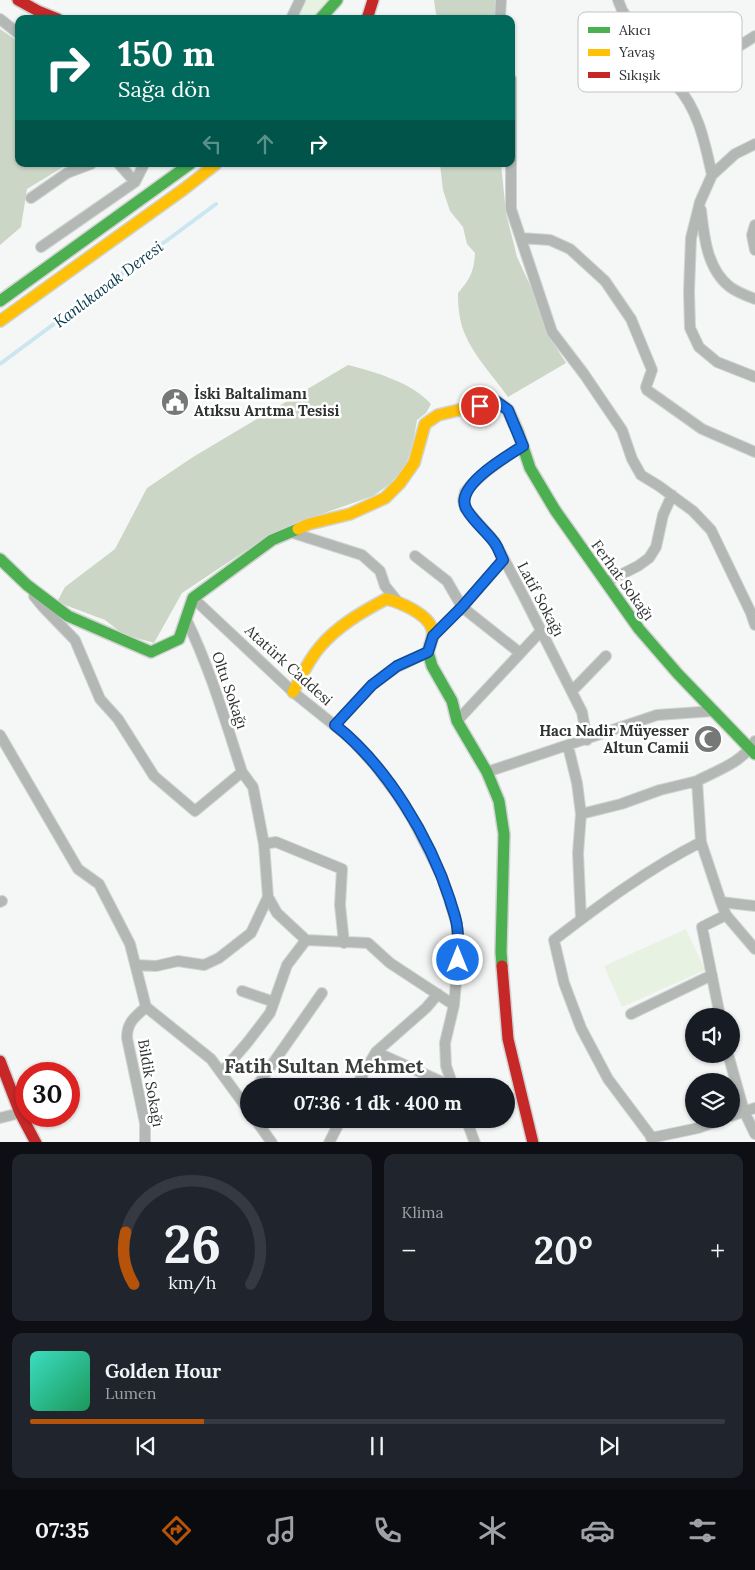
<!DOCTYPE html>
<html lang="tr">
<head>
<meta charset="utf-8">
<style>
	body { margin:0; font-family:Lora,serif; background:#20242c; color:#f1f3f6; height:100vh; display:flex; flex-direction:column; font-size:19px; white-space:nowrap }
	* { box-sizing:border-box; margin:0 }
	p { font-size:16px; color:#9ea1a6 }
	.icon { flex:none; width:28px; height:28px; fill:none; stroke:currentColor; stroke-width:2; stroke-linecap:round; stroke-linejoin:round }
	.map { position:relative; height:1142px; overflow:hidden }
	.panel { display:flex; flex-direction:column; gap:12px; padding:12px; background:#0d0f14; flex:1 }
	.panel>* { flex:none }
	.hud { position:absolute; left:15px; top:15px; width:500px; height:152px; border-radius:10px; box-shadow:0 1px 4px #0004; background:#00695c; color:#fff; overflow:hidden }
	.controls { position:absolute; left:685px; top:1008px; display:grid; gap:10px }
	.controls a { display:grid; place-items:center; width:55px; height:55px; border-radius:50%; background:#171b24; box-shadow:0 1px 4px #0004; font-size:25px }
	.speed { position:absolute; left:15px; top:1062px; display:flex; gap:10px; font-size:25px; font-weight:700; text-align:center }
	.speed>* { display:grid; place-content:center; width:65px; height:65px; border-radius:50%; background:#171b24; box-shadow:0 1px 4px #0004; line-height:1 }
	.speed .limit { border:8px solid #d22; background:#fff; color:#111 }
	.pin { position:absolute; display:grid; place-items:center; width:42px; height:42px; color:#fff; margin:-21px; border:2px solid #fff; border-radius:50%; box-shadow:0 1px 5px #0007 }
	.me { position:absolute; width:55px; margin:-28px; rotate:0deg; stroke-linejoin:round; filter:drop-shadow(0 0 4px #0008) }
	.turn { display:flex; align-items:center; gap:18px; height:105px; padding:0 20px; font-size:22px }
	.turn .icon { width:65px; height:65px; stroke-width:2.5 }
	.turn b { display:block; font-size:35px; line-height:42px }
	.lanes { display:flex; align-items:center; height:48px; padding:0 20px; background:#0003; justify-content:center; gap:25px; direction:ltr }
	.lanes .off { opacity:.35 }
	.big { font-size:38px; font-weight:700; line-height:1.1 }
	.panel .widget { flex:1; display:flex; flex-direction:column; justify-content:center; gap:8px; min-width:0; padding:0 18px; border-radius:10px; background:#20242c }
	.panel .dial { align-items:center; gap:0 }
	.dial svg { height:130px; overflow:visible; fill:none; stroke:#363941; stroke-width:7; stroke-linecap:round; text-anchor:middle }
	.dial text { fill:#f1f3f6; stroke:none }
	.song { display:flex; align-items:center; gap:15px }
	.cover { width:60px; height:60px; border-radius:8px; background:linear-gradient(135deg,hsl(170 70% 55%),hsl(150 70% 35%)) }
	.played { height:5px; border-radius:2px; background:linear-gradient(90deg,#b45309 25%,#363941 25%) }
	.keys { display:flex; justify-content:space-around; direction:ltr }
	.heat { display:flex; justify-content:space-between; align-items:center; font-size:28px; direction:ltr }
	.panel .tiles { flex:1; display:grid; gap:12px; grid-template-columns:1fr 1fr }
	.widget:last-child { grid-column:span 2 }
	.trip { position:absolute; left:240px; top:1078px; width:275px; height:50px; border-radius:25px; background:#171b24; box-shadow:0 1px 4px #0004; font-weight:700; line-height:50px; text-align:center }
	.dock { display:flex; height:80px; justify-content:space-around; align-items:center; background:#090b0e; color:#9ea1a6 }
	.dock .icon { width:35px; height:35px }
	.dock .on { color:#b45309 }
	.dock b { font-size:22px; color:#f1f3f6 }
	.map>svg:first-child { display:block }
</style>
</head>
<body>
<div class="map">
<svg width="755" height="1143" viewBox="0 0 755 1143">
	<rect width="100%" height="100%" fill="#f4f7f6"/>
	<path fill="#e8f2e2" d="M305 0H329L309 19H297Z
		M686 929 705 970 622 1007 604 966Z"/>
	<path fill="#ccd6c6" d="M434 0H495V19H443L436 14Z
		M0 29 19 42V164H68L27 189 21 227 0 245Z
		M440 164H501L506 213 517 257 536 298 543 321 552 341 566 363 508 397C493 376 473 355 464 332 459 319 458 306 458 293 470 279 474 272 475 253L467 244 463 227 450 211 443 190Z
		M348 365C375 372 411 382 431 404L426 413 417 420 413 443 406 465 390 484 373 496 310 518 269 535 182 593 154 643 123 634 105 620 57 602 65 587 115 549 147 488 193 457Z"/>
	<g fill="none" stroke-linecap="round" stroke-linejoin="round">
		<path stroke="#cbe6f1" stroke-width="4" d="M0 364 216 204"/>
		<defs>
			<path id="street" d="M618 0 622 10 633 27
				M0 19 19 34
				M291 19 300 0
				M500 19 501 0
				M511 79V209L552 332 584 374 622 430 632 459 641 475 659 486 693 511 711 530 751 613 755 625
				M755 144 735 154 712 175 700 202 691 238 689 291 690 328 699 347 717 362 755 377
				M119 164 135 182
				M712 175C705 144 699 110 676 85 662 70 633 49 633 27L646 22H662L727 47 741 45 755 36
				M31 198 67 173 91 164
				M701 210C704 237 707 269 730 287 737 292 747 296 755 299
				M755 225 752 235 755 250
				M521 238 550 240 570 249 605 281 631 319 652 370 646 387 647 390 702 429 755 452
				M41 247 135 182 144 164
				M523 445 488 470 470 486 465 492 463 500 465 508 495 542 523 595 582 712 587 740
				M290 532 362 555 380 571 385 586 398 602
				M415 556 447 581 462 607 520 653
				M606 582 638 566 649 558 656 547 663 515 672 495
				M34 596 43 607 75 640 100 699 118 719 154 776 195 811 242 772 253 787 264 844 268 897 277 913 306 940
				M193 598 293 692 349 737 374 764 398 796 412 818 442 877 457 925 458 960 454 1005 445 1043 446 1066 453 1086
				M186 619C210 668 225 720 242 772
				M433 636 462 607 503 560
				M572 691 606 656
				M457 721 541 631
				M335 725 372 685 397 667 428 652
				M0 735 78 869 99 884 130 944 146 1007 211 1059 249 1111
				M755 741C743 762 718 770 697 781L701 842 721 902 726 915 755 949
				M568 746 577 783 581 814 621 804 660 790 697 781
				M487 772 657 715 714 711
				M264 844 276 842 342 869 340 905 344 943
				M0 902 2 901
				M721 902 755 906
				M581 919 578 853 581 814
				M136 965 156 966 178 961 204 965 219 958 251 933 268 897
				M242 991 274 1002
				M631 1014 712 975
				M720 1016 702 927 726 915
				M376 1052 451 1086
				M728 1054 744 1111 755 1134
				M221 1073 247 1043 270 1013 287 965 306 940 368 943 390 963 454 1005
				M257 1086 322 993
				M356 1086 376 1052 426 1008 438 994
				M731 1116 755 1108
				M0 1118 20 1113
				M255 1119 272 1143
				M466 1119 475 1143
				M651 1138 698 1128 723 1119
				M145 1143V1123L127 1038C127 1022 135 1017 146 1007
				M329 1143 341 1119
				M656 1143 608 1079 581 1028 564 983 554 940C601 904 648 869 701 842"/>
			<path id="fast" d="M320 19 337 0
				M0 301 190 164
				M463 409 497 402 508 410 518 432 530 468 555 510 639 629 678 674 755 754
				M0 559 27 585 68 616 151 652 179 639 193 598 272 540 298 529
				M430 645 428 652 432 666 452 701 457 721 487 772 499 801 504 834 501 952 502 966"/>
			<path id="slow" d="M0 321 184 189 216 164
				M298 529 309 524 350 514 385 498 400 483 414 463 425 424 438 415 463 409
				M293 692C301 677 308 661 319 648 337 626 362 612 386 599 400 602 428 614 432 629 434 634 432 639 430 645"/>
			<path id="jam" d="M18 0 38 11 58 19
				M367 19 373 0
				M502 966 508 1039 533 1143
				M0 1061 20 1113 36 1143"/>
		</defs>
		<use href="#street" stroke="#d2d3d3" stroke-width="12"/>
		<use href="#fast" stroke="#d2d3d3" stroke-width="14"/>
		<use href="#slow" stroke="#d2d3d3" stroke-width="14"/>
		<use href="#jam" stroke="#d2d3d3" stroke-width="14"/>
		<use href="#street" stroke="#b3b8b5" stroke-width="10"/>
		<use href="#fast" stroke="#4caf50" stroke-width="11"/>
		<use href="#slow" stroke="#ffc107" stroke-width="11"/>
		<use href="#jam" stroke="#c62828" stroke-width="11"/>
	</g>
	<g fill="none" stroke-linecap="round" stroke-linejoin="round">
		<defs>
			<path id="route" d="M458 960C458 949 459 937 457 926 456 917 452 908 450 900 430 838 387 766 335 725L372 685 397 666 428 652 433 636 462 607 503 560C500 554 498 547 494 542 486 531 474 522 467 510 452 487 507 456 523 446L508 410 497 402 480 406"/>
		</defs>
		<use href="#route" stroke="#114b97" stroke-width="12"/>
		<use href="#route" stroke="#1a73e8" stroke-width="9"/>
	</g>
	<defs>
		<symbol id="civic-disc" viewBox="-11 -11 22 22"><circle r="9.5" fill="#757877" stroke="#fff"/><path d="M-.6-6.5H3V-4.5H.6V-3L4-1V1h2V6H-6V1h2V-1L-.6-3ZM-1.2 2.5V6h2.4V2.5Z" fill="#fff"/></symbol>
		<symbol id="mosque-disc" viewBox="-11 -11 22 22"><circle r="9.5" fill="#757877" stroke="#fff"/><path d="M3.5-4.9A6 6 0 1 0 3.5 4.9A5 5 0 1 1 3.5-4.9Z" fill="#fff"/></symbol>
	</defs>
	<g fill-rule="evenodd">
		<use href="#civic-disc" x="159" y="386" width="32" height="32"/>
		<use href="#mosque-disc" x="692" y="723" width="32" height="32"/>
	</g>
	<g text-anchor="middle" dominant-baseline="central" stroke-width="5" stroke-linejoin="round" paint-order="stroke">
		<g font-size="15" font-weight="bold" fill="#313333" stroke="#fff" text-anchor="start">
			<text x="194" y="393">İski Baltalimanı<tspan x="194" dy="17">Atıksu Arıtma Tesisi</tspan></text>
			<text x="689" y="730" text-anchor="end">Hacı Nadir Müyesser<tspan x="689" dy="17">Altun Camii</tspan></text>
		</g>
		<g font-size="15" fill="#313333" stroke="#fff">
			<text transform="translate(623 580) rotate(54)">Ferhat Sokağı</text>
			<text transform="translate(541 599) rotate(62)">Latif Sokağı</text>
			<text transform="translate(289 665) rotate(42)">Atatürk Caddesi</text>
			<text transform="translate(230 690) rotate(71)">Oltu Sokağı</text>
			<text transform="translate(151 1083) rotate(80)">Bildik Sokağı</text>
		</g>
		<g font-size="16" font-style="italic" fill="#04394b" stroke="#fff">
			<text transform="translate(108 284) rotate(-37)">Kanlıkavak Deresi</text>
		</g>
		<g font-size="20" font-weight="bold" fill="#393d3c" stroke="#fff">
			<text x="324" y="1065">Fatih Sultan Mehmet</text>
		</g>
	</g>
	<rect x="578" y="12" width="164" height="80" rx="8" fill="#fff" stroke="#c1c2c2" stroke-width="1"/>
	<rect x="588" y="27" width="22" height="6" fill="#4caf50"/>
	<rect x="588" y="49" width="22" height="7" fill="#ffc107"/>
	<rect x="588" y="72" width="22" height="6" fill="#c62828"/>
	<g font-size="14" fill="#313333">
		<text x="619" y="35">Akıcı</text>
		<text x="619" y="57">Yavaş</text>
		<text x="619" y="80">Sıkışık</text>
	</g>
</svg>
<div class="controls">
<a><svg class="icon" aria-label="sound" viewBox="0 0 24 24"><path d="M4 9h4l5-4v14l-5-4H4zM17 9q2 3 0 6"/></svg></a>
<a><svg class="icon" aria-label="layers" viewBox="0 0 24 24"><path d="M12 4l9 5-9 5-9-5zM3 14l9 5 9-5"/></svg></a>
</div>
<div class="speed"><div class="limit">30</div></div>
<div class="pin" style="left:480px;top:406px;background:#d93025"><svg class="icon" aria-label="arrive" viewBox="0 0 24 24"><path d="M6 21V4h12l-3 4 3 4H6"/></svg></div>
<svg class="me" style="left:458px;top:960px" viewBox="-20 -20 40 40"><circle r="17" fill="#1a73e8" stroke="#fff" stroke-width="3"/><path d="M0-11L8 9 0 5-8 9z" fill="#fff"/></svg>
<div class="trip">07:36 · 1 dk · 400 m</div>
<div class="hud">
<div class="turn"><svg class="icon" aria-label="right" viewBox="0 0 24 24"><path d="M7 20v-9h11M14 6l5 5-5 5"/></svg><div><b>150 m</b>Sağa dön</div></div>
<div class="lanes"><svg class="icon off" aria-label="left" viewBox="0 0 24 24"><path d="M17 20v-9H6M10 6l-5 5 5 5"/></svg><svg class="icon off" aria-label="ahead" viewBox="0 0 24 24"><path d="M12 20V5M6 11l6-6 6 6"/></svg><svg class="icon" aria-label="right" viewBox="0 0 24 24"><path d="M7 20v-9h11M14 6l5 5-5 5"/></svg></div>
</div>
</div>
<section class="panel">
<div class="tiles">
<div class="widget dial"><svg viewBox="0 0 100 80">
<path d="M14 69A42 42 0 1 1 86 69"/>
<path d="M14 69A42 42 0 0 1 9 37" stroke="#b45309"/>
<text x="50" y="56" font-size="32" font-weight="700">26</text>
<text x="50" y="72" font-size="11">km/h</text>
</svg></div>
<div class="widget"><p>Klima</p>
<div class="heat"><a>−</a><b class="big">20°</b><a>+</a></div>
</div>
<div class="widget">
<div class="song"><i class="cover"></i><div><b>Golden Hour</b><p>Lumen</p></div></div>
<div class="played"></div>
<div class="keys"><svg class="icon" aria-label="previous" viewBox="0 0 24 24"><path d="M18 5L8 12l10 7zM5 5v14"/></svg><svg class="icon" aria-label="pause" viewBox="0 0 24 24"><path d="M8 5v14M16 5v14"/></svg><svg class="icon" aria-label="next" viewBox="0 0 24 24"><path d="M6 5l10 7-10 7zM19 5v14"/></svg></div>
</div>
</div>
</section>
<nav class="dock">
<b>07:35</b>
<svg class="icon on" aria-label="directions" viewBox="0 0 24 24"><path d="M12 3l9 9-9 9-9-9zM9 14v-3h6M13 9l2 2-2 2"/></svg>
<svg class="icon" aria-label="music" viewBox="0 0 24 24"><path d="M9 18V5l10-2v13"/><circle cx="6" cy="18" r="3"/><circle cx="16" cy="16" r="3"/></svg>
<svg class="icon" aria-label="phone" viewBox="0 0 24 24"><path d="M5 4h4l2 5-3 2q2 4 5 5l2-3 5 2v4C11 20 4 13 5 4z"/></svg>
<svg class="icon" aria-label="climate" viewBox="0 0 24 24"><path d="M12 3v18M4 7l16 10M4 17L20 7"/></svg>
<svg class="icon" aria-label="car" viewBox="0 0 24 24"><path d="M5 17H2v-5l4-1 3-4h7l3 4 3 1v5h-3M9 17h6M6 11h13"/><circle cx="7" cy="17" r="2"/><circle cx="17" cy="17" r="2"/></svg>
<svg class="icon" aria-label="filters" viewBox="0 0 24 24"><path d="M4 7h16M4 17h16"/><circle cx="9" cy="7" r="2"/><circle cx="15" cy="17" r="2"/></svg>
</nav>
</body>
</html>
